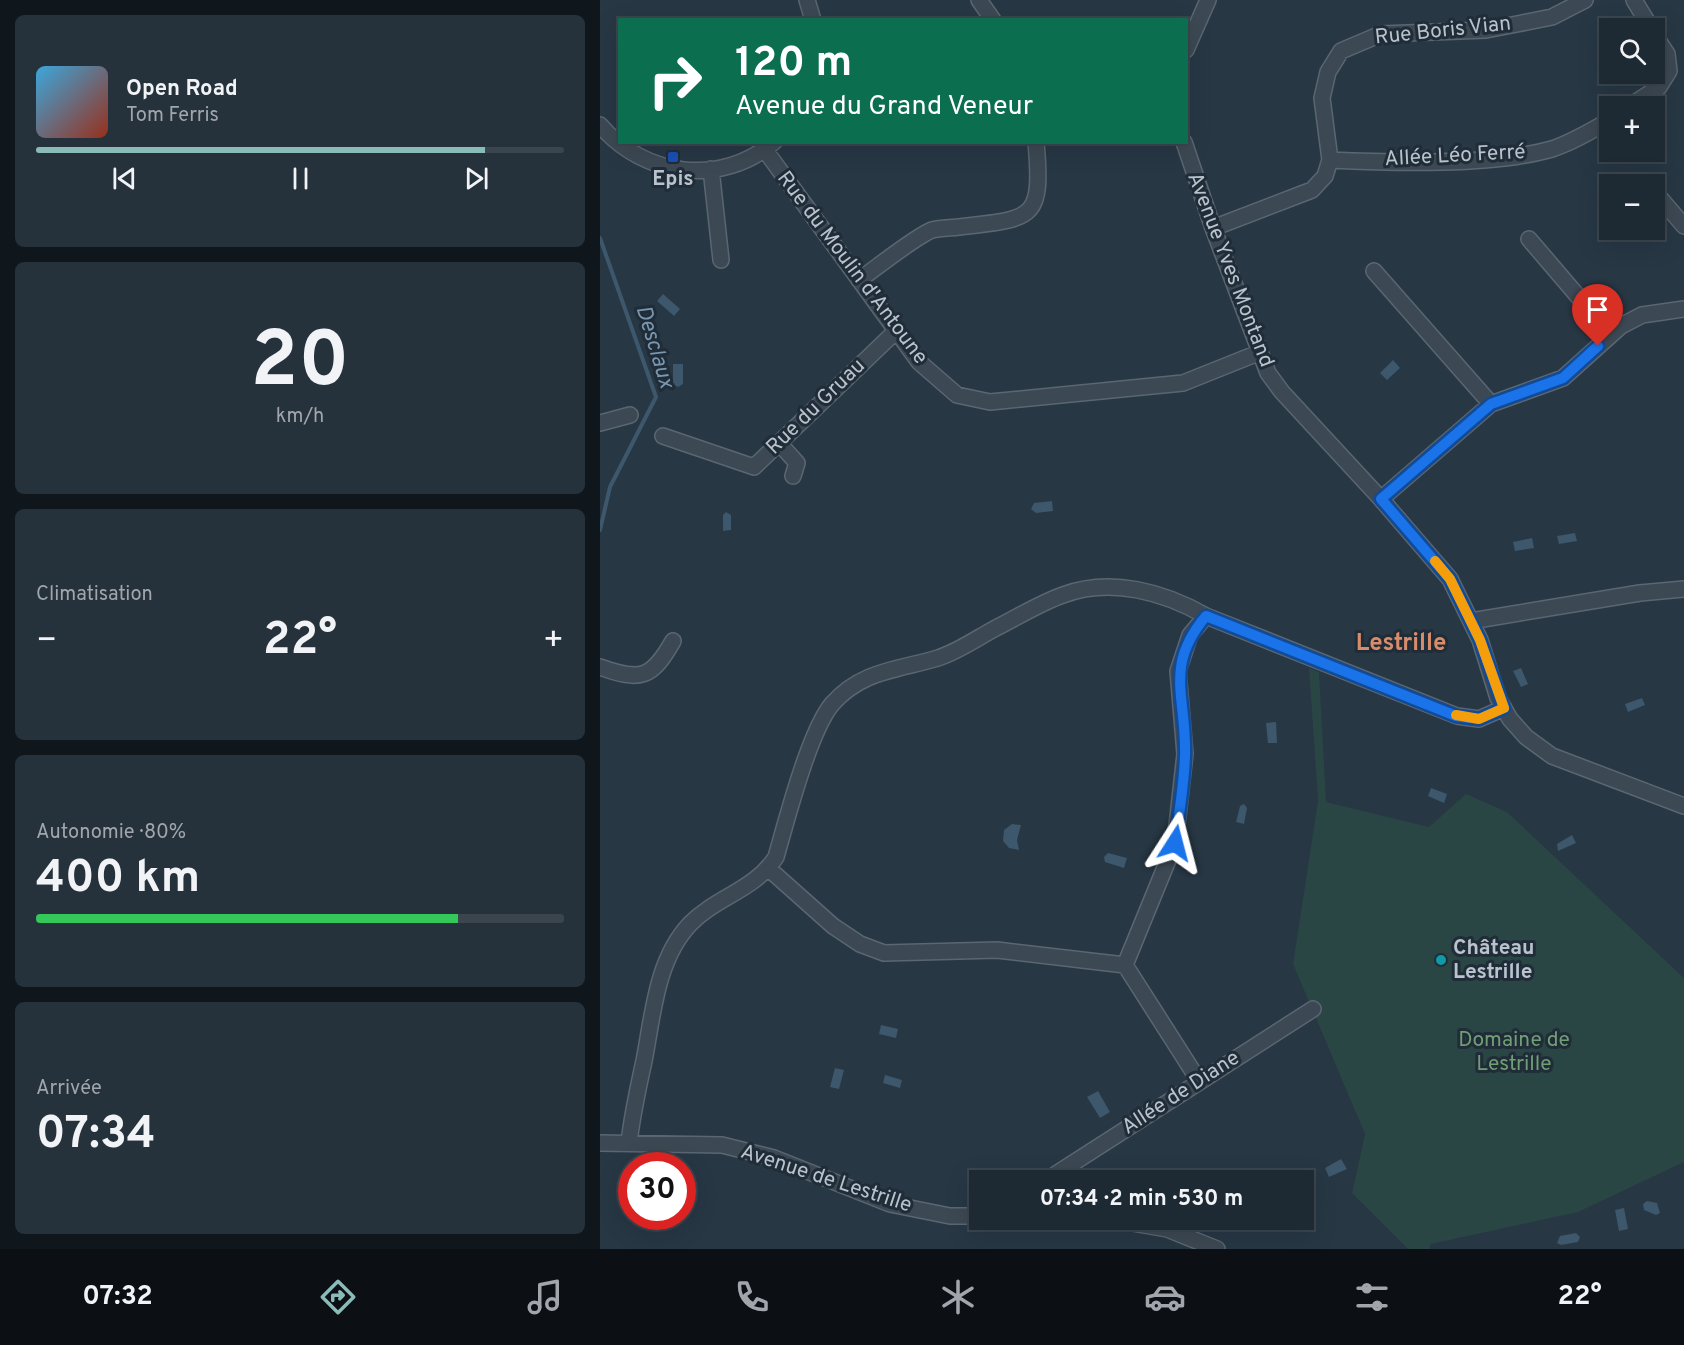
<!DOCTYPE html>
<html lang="fr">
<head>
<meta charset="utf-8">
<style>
	body { margin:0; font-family:Overpass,sans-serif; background:#25313b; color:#f1f3f6; height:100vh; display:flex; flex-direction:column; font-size:22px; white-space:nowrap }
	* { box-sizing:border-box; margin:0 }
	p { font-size:20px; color:#a0a6ac }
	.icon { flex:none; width:33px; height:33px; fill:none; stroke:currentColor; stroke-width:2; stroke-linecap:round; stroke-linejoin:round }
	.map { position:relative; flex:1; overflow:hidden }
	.drawer { display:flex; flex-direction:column; gap:15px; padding:15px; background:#10171c; width:600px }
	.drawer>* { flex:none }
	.top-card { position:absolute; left:18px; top:18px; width:570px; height:126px; border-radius:0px; box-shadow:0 6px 24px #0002,0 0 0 2px #3b454e; background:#0b6e4f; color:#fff; overflow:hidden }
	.controls { position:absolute; left:999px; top:18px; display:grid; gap:12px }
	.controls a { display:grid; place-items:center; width:66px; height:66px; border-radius:0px; background:#1d2933; box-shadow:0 6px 24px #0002,0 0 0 2px #3b454e; font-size:30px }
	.speed { position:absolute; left:18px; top:1152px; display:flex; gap:12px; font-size:30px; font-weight:700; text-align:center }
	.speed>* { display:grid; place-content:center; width:78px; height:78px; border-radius:50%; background:#1d2933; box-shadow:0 6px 24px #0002,0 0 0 2px #3b454e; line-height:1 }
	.speed .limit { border:9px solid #d22; background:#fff; color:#111 }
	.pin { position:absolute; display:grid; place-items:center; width:51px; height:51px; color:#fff; margin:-62px -26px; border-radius:50% 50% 50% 0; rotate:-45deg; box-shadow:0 0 6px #0007 }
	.pin .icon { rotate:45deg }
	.me { position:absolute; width:66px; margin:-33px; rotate:9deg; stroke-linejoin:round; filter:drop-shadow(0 0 4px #0008) }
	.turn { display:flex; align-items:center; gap:21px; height:126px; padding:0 18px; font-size:27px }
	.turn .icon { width:78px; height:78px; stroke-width:2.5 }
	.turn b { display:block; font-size:42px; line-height:51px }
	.big { font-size:45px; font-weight:700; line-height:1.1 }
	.drawer .tile { flex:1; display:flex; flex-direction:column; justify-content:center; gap:9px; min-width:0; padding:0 21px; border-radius:9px; background:#25313b }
	.drawer .dial { align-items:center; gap:0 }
	.dial b { font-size:78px; line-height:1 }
	.song { display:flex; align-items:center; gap:18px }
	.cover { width:72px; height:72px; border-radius:9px; background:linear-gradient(135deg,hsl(200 70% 55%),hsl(10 70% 35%)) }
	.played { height:6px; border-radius:3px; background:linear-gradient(90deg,#8bbbb9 85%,#3b454e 85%) }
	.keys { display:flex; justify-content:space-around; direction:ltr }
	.heat { display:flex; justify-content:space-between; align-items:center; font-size:33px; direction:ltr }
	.charge { height:9px; border-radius:4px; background:linear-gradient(90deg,#34c759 80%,#3b454e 0) }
	.trip { position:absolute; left:369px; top:1170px; width:345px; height:60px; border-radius:0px; background:#1d2933; box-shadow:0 6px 24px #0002,0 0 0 2px #3b454e; font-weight:700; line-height:60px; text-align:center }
	.dock { display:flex; height:96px; justify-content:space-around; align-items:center; background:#0c1014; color:#a0a6ac }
	.dock .icon { width:42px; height:42px }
	.dock .selected { color:#8bbbb9 }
	.dock b { font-size:27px; color:#f1f3f6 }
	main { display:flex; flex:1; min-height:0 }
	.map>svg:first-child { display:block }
</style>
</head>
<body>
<main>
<section class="drawer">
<div class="tile">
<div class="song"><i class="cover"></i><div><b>Open Road</b><p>Tom Ferris</p></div></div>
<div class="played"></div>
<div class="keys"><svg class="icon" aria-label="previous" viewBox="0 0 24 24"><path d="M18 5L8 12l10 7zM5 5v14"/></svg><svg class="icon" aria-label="pause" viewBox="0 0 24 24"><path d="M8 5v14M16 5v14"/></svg><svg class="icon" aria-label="next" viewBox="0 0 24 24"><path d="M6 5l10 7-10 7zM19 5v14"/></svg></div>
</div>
<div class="tile dial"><b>20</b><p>km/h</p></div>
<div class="tile"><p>Climatisation</p>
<div class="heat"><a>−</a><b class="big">22°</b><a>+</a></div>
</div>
<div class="tile"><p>Autonomie · 80%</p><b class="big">400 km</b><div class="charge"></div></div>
<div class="tile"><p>Arrivée</p><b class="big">07:34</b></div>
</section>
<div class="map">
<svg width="1084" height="1249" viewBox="0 0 1084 1249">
	<rect width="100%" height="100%" fill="#273744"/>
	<path fill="#294544" d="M709 668 719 672 726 802 829 827 866 794 907 812 1084 978V1162L978 1212 831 1244 829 1249H808L752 1193 765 1134 693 964 718 801Z"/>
	<path fill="#3d576c" d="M63 294 80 309 74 316 57 301Z
		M793 360 800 368 787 380 780 373Z
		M73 364H83V384L78 387 73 384Z
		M452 501 453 511 436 513 431 509 434 503Z
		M126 512 131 515V530L123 531V515Z
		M975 533 977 541 959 544 957 536Z
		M932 538 934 548 915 551 913 542Z
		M921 668 928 684 921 687 913 671Z
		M1042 698 1045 705 1028 712 1025 704Z
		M676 722 677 743H668L666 723Z
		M831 788 847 794 844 803 828 796Z
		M644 804 647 808 644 824 636 822 640 806Z
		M412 824 421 825 417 840 419 850 409 848 403 841 404 830Z
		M972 835 976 843 958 851 957 844Z
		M508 853 527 858 524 868 505 862 504 857Z
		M281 1025 298 1029 296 1038 279 1034Z
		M235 1068 244 1070 239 1089 230 1087Z
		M285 1075 302 1080 300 1088 283 1083Z
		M498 1091 510 1112 500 1118 487 1097Z
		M741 1159 747 1169 729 1177 725 1168Z
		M1047 1201 1057 1203 1060 1213 1056 1215 1044 1210 1043 1204Z
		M1024 1208 1028 1229 1019 1231 1015 1210Z
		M976 1233 980 1237 978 1242 961 1245 957 1243 960 1236Z"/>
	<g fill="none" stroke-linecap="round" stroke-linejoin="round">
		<path stroke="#3d576c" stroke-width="4" d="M0 238 56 397 10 487 0 530"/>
		<defs>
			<path id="minor" d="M207 0 213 20
				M379 0 393 20
				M1034 0 1051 28
				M586 50 608 0
				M1030 106 1059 87 1069 71 1067 54 1054 34
				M0 125C44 177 121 187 174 142
				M584 142 613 228 668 373 682 392 781 499 850 579 880 640 898 698 910 719 926 737 952 756 1084 806
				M165 150 319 362 357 395 390 402 583 383 658 353
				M730 160C793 163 892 166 952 149 973 142 991 131 1010 120
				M111 169 121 260
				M1054 191 1084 226
				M613 228 712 190 725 176 730 160 722 98 728 72 741 51 781 34 886 30 917 24 952 17 985 0
				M929 239 1011 335
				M774 271 891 404
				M259 280C275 269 316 236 332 230 340 228 351 228 359 227 433 218 443 222 436 142
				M0 423 30 415
				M63 436 154 467 296 331
				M179 443 197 463 193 476
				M781 499 891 404 963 378 1021 326 1042 315 1084 309
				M871 621 1040 593 1084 589
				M0 667C41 682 52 678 73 641
				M169 869 233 926 260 944 284 953 397 950 525 965
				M599 1081 525 965 575 843 585 754 578 671 590 635 606 616
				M0 1143 122 1145 174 1158 290 1204 350 1216H380
				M29 1143C32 1115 38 1088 44 1061 53 1015 56 960 90 924 116 897 155 890 176 857 187 819 209 732 232 704 262 670 298 670 338 658 357 652 376 639 394 629 416 618 440 603 463 595 511 577 564 592 606 616L857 716 879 719 904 708
				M452 1180 456 1174 713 1009
				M515 1220 567 1229 617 1249"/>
		</defs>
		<use href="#minor" stroke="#5a6671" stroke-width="18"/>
		<use href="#minor" stroke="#3c4853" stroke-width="15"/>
	</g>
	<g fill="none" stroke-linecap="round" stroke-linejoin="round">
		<defs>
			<path id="route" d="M575 843C579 814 584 785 585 756 587 697 563 667 606 616L856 716 879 719 904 708 880 640 850 579 781 499 891 404 963 378 998 346"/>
		</defs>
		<use href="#route" stroke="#114b97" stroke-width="15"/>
		<use href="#route" stroke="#1a73e8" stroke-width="10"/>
		<path stroke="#f59e0b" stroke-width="10" d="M835 561 850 579 880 640 904 708 879 719 856 715"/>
	</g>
	<rect fill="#1a4fb4" stroke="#202d39" stroke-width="2" x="67" y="151" width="12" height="12" rx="3"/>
	<circle fill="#0f9aa8" stroke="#202d39" stroke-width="2" cx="841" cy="960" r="6"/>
	<g text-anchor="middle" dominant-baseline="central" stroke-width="6" stroke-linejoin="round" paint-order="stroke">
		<g font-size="21" fill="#b9c3cd" stroke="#202d39">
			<text transform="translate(843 31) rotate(-6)">Rue Boris Vian</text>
			<text transform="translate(855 156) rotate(-3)">Allée Léo Ferré</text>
			<text transform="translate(252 268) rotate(53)">Rue du Moulin d'Antoune</text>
			<text transform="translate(630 270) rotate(69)">Avenue Yves Montand</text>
			<text transform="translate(216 407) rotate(-44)">Rue du Gruau</text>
			<text transform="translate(581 1093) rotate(-33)">Allée de Diane</text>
			<text transform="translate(226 1179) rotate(18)">Avenue de Lestrille</text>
		</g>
		<g font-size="21" font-weight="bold" fill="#b9c3cd" stroke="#202d39">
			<text x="73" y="179">Epis</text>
			<text x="853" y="948" text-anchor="start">Château<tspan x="853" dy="24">Lestrille</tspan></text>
		</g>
		<g font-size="21" fill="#709e75" stroke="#202d39">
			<text x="914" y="1040">Domaine de<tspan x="914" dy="24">Lestrille</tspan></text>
		</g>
		<g font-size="22" font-style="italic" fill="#7997af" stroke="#202d39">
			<text transform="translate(54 347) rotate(73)">Desclaux</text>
		</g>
		<g font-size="24" font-weight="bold" fill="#d78c6a" stroke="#202d39">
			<text x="801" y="644">Lestrille</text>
		</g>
	</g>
</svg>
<div class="controls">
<a><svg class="icon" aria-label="search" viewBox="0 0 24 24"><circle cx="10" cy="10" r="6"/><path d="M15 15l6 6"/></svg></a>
<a>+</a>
<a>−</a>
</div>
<div class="speed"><div class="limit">30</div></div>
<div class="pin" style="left:998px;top:346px;background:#d93025"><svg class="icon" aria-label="arrive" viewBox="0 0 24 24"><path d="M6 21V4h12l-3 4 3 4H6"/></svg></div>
<svg class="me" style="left:575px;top:843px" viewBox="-20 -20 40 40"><path d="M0-17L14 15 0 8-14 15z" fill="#1a73e8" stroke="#fff" stroke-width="4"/></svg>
<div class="trip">07:34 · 2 min · 530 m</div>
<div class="top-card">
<div class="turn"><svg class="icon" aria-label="right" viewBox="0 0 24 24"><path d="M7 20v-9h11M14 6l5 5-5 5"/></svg><div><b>120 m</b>Avenue du Grand Veneur</div></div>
</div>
</div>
</main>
<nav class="dock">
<b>07:32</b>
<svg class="icon selected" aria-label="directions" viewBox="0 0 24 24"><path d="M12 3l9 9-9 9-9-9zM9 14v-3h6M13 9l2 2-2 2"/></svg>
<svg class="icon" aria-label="music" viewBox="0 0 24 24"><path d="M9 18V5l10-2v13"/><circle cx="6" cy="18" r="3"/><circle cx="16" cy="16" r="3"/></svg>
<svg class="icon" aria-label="phone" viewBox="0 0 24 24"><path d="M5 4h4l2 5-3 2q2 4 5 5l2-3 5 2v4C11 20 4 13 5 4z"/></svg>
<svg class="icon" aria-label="climate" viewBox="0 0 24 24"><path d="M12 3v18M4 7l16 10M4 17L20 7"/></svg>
<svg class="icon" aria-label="car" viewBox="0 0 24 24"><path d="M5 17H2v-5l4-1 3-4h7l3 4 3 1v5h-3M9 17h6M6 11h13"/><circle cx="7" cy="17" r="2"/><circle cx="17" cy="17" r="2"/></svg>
<svg class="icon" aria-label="filters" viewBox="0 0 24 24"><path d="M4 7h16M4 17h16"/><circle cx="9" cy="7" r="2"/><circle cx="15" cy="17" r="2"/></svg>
<b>22°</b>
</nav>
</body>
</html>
